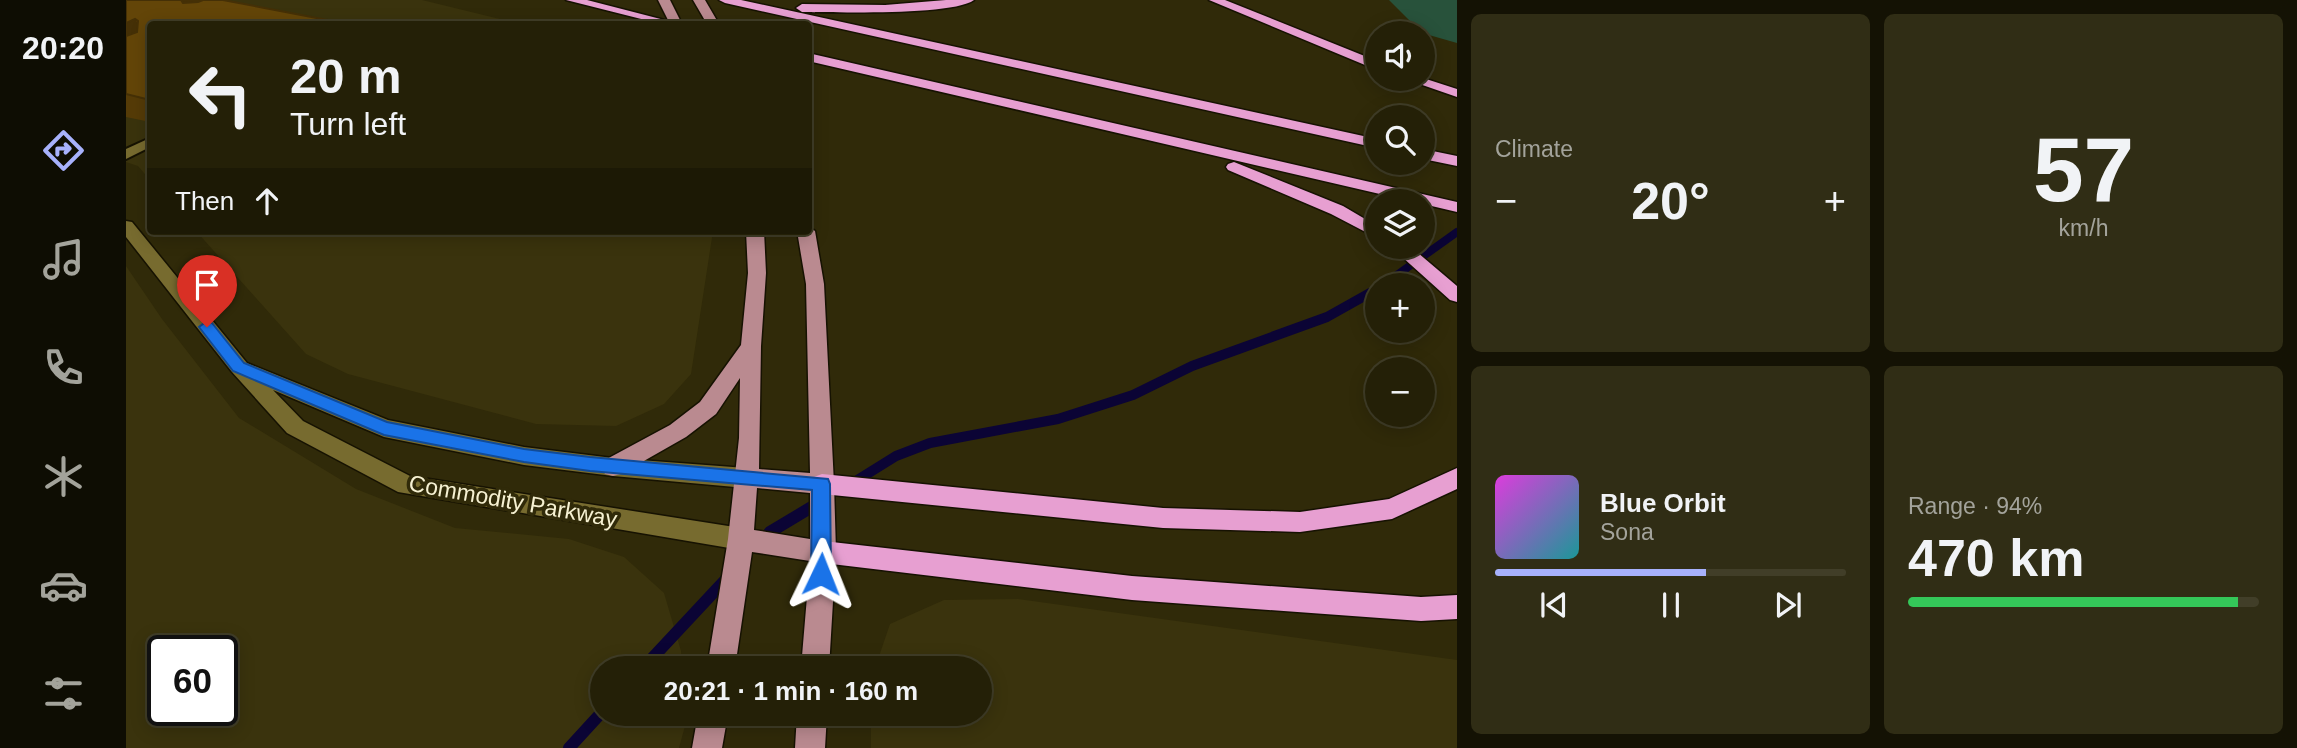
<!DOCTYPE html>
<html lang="en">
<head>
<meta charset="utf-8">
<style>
	body { margin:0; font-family:Helvetica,sans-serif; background:#302d15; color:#f1f3f6; height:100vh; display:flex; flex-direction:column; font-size:26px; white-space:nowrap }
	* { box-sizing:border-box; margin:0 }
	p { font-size:23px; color:#a3a39b }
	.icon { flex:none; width:38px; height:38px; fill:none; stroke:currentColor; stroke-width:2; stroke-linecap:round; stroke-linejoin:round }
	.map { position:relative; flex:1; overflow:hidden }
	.drawer { display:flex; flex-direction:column; gap:14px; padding:14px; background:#141204; width:840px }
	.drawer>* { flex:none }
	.top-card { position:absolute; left:21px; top:21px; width:665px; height:214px; border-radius:7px; box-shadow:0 4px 18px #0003,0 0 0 2px #413e28; background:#242007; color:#f1f3f6; overflow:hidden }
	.controls { position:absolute; left:1239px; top:21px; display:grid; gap:14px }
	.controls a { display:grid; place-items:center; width:70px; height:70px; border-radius:50%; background:#242007; box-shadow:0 4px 18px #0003,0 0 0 2px #413e28; font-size:35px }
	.speed { position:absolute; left:21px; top:635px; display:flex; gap:14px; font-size:35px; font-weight:700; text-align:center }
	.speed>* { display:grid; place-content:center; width:91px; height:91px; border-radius:50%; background:#242007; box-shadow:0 4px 18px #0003,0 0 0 2px #413e28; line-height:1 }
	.speed .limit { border:4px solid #111; border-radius:10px; background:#fff; color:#111 }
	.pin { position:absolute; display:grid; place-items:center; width:60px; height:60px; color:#fff; margin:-72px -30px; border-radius:50% 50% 50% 0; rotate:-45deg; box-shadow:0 0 7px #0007 }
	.pin .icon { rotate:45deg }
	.me { position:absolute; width:77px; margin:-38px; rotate:2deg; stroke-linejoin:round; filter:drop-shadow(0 0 5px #0008) }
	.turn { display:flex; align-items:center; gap:24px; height:147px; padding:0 28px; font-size:32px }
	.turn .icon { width:91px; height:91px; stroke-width:2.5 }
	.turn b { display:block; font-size:49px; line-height:60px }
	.then { display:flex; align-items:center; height:66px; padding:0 28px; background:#0003; gap:14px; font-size:26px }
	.big { font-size:52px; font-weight:600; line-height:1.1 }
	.drawer .card { flex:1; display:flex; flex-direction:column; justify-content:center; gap:10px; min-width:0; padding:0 24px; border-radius:10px; background:#302d15 }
	.drawer .dial { align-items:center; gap:0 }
	.dial b { font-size:91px; line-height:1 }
	.song { display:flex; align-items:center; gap:21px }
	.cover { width:84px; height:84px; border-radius:10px; background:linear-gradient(135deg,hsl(300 70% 55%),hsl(180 70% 35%)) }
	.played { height:7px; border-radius:4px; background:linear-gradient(90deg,#a7b1fc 60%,#413e28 60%) }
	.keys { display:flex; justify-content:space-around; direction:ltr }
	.heat { display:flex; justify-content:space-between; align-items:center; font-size:38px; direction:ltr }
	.charge { height:10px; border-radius:5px; background:linear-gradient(90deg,#34c759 94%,#413e28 0) }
	.drawer .tiles { flex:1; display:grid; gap:14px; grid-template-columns:repeat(2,1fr) }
	.trip { position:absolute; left:464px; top:656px; width:402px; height:70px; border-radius:35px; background:#242007; box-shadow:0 4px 18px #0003,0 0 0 2px #413e28; font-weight:600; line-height:70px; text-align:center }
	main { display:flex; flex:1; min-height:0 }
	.dock { display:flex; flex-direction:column; width:126px; justify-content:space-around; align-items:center; background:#0e0d03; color:#a3a39b }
	.dock .icon { width:49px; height:49px }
	.dock .selected { color:#a7b1fc }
	.dock b { font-size:32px; color:#f1f3f6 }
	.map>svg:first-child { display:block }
</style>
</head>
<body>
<main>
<nav class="dock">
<b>20:20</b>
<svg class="icon selected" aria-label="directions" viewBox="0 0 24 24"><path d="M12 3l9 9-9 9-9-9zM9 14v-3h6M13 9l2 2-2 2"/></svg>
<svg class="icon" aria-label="music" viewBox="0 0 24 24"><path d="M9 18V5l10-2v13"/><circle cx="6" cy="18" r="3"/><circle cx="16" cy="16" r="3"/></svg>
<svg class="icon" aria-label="phone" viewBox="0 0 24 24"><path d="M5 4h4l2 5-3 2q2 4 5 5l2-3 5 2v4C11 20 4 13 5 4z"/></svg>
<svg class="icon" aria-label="climate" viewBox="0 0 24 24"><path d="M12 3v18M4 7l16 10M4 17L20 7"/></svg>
<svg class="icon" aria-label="car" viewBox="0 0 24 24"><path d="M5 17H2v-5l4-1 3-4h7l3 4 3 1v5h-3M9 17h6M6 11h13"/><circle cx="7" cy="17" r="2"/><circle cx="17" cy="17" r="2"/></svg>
<svg class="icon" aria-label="filters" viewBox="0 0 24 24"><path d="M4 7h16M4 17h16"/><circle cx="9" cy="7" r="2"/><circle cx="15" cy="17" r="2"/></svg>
</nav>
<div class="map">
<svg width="1331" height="748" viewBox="0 0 1331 748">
	<rect width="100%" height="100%" fill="#302a09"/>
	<path fill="#3a330d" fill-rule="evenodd" d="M0 0H296L394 24H24V180L12 166 0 162Z
		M70 231H587L565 374 538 404 490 426 410 424 222 374 180 354Z
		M0 266 36 319 113 418 230 489 329 528 443 539 498 557 538 593 555 651 556 668H476V714H558L559 726 553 748H0ZM37 651H96V710H37Z
		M892 599 1331 660V748H745V714H854V668H749L764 624 818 600Z"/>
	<path fill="#28523b" d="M1263 0H1331V43L1296 33Z"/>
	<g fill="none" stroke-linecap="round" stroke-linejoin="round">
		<path stroke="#0b0435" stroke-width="8" d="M1257 285 1331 232"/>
		<path stroke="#0b0435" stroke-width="10" d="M725 484 770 456 804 443 932 419 1007 395 1066 366 1201 317 1251 289"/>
		<path stroke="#0b0435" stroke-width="12" d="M637 540 644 532 694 502
			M517 668 602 577
			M443 748 476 712"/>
		<defs>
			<path id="lane" d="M24 138V147L0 159V149Z"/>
			<path id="street" d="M0 221 6 222 121 363 262 420 398 447 487 458 620 468 628 471 632 478 628 485 620 488 487 476 398 465 258 437 147 390 177 421 284 476 615 528 624 531 628 539 624 547 615 550 272 492 161 433 106 372 0 237Z"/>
			<path id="primary" d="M532 0H544L556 24H544Z
				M567 0H579L593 24H581Z
				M682 226 689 231 698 284 708 484 710 552 703 668H675L684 561 626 552 609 668H581L602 539 613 438 614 378 590 414 560 437 495 474 487 476 479 474 475 467 479 460 544 425 574 402 615 345 622 273 620 231H638L640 273 635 346 633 469 684 473 680 284 671 231H682ZM631 488 684 493V539L628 530Z
				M572 714H602L596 748H566Z
				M671 714H701L699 748H669Z"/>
			<path id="highway" d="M440 0H461L554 24H535Z
				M593 0H615L1251 139V148L599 3Z
				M820 0H848C827 16 707 12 676 12L670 8 676 4 759 5Z
				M1083 0H1099L1251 61V70Z
				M682 53 1331 202V212L1297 204V201H1284L682 61Z
				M1297 78 1331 89V97L1279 79Z
				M1297 149 1331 156V166L1297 159Z
				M1108 162 1217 206 1251 226V238L1205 214 1102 170 1100 167 1102 164Z
				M1265 247H1285L1331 286V302L1324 300Z
				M1331 468V489L1266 519 1174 532 1037 528 696 494 688 491 684 484 688 477 696 474 1037 508 1174 512 1263 499Z
				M697 541 1006 576 1295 597 1331 595V619L1295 621 1006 600 697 563 688 560 684 552 688 544Z"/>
		</defs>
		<use href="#lane" stroke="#161202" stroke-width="4"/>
		<use href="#street" stroke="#161202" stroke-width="3"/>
		<use href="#primary" stroke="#161202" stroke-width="3"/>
		<use href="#highway" stroke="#161202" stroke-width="3"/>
		<use href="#lane" fill="#776b2f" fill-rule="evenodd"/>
		<use href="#street" fill="#776b2f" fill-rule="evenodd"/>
		<use href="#primary" fill="#ba8a90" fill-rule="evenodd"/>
		<use href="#highway" fill="#e79fd1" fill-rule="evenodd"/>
	</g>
	<path fill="#553b07" d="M0 0 24 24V122L0 117Z"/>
	<path fill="#453006" d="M55 0H78L76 18Z
		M9 19 23 44 0 54V23Z"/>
	<path fill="#634508" stroke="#453006" stroke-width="2" d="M0 0H55L57 3 72 2 77 0H97L222 24H24V100L0 94V36L11 32 12 21 9 19 0 23Z"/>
	<path fill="#1a73e8" stroke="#114b97" stroke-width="2" d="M81 321 86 323 118 363 261 422 398 449 464 457 702 479 704 484 705 574 702 580 695 582 688 580 685 574 686 490 464 471 398 462 258 435 107 371 73 327Z"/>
	<g text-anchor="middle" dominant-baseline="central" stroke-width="7" stroke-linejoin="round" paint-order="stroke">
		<g font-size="23" fill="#f6f1d2" stroke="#302a09">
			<text transform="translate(387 501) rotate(10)">Commodity Parkway</text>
		</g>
	</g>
</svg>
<div class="controls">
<a><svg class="icon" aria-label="sound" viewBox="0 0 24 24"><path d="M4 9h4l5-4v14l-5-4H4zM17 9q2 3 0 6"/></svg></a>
<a><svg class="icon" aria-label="search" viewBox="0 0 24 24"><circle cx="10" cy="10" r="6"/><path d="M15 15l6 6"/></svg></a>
<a><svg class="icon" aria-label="layers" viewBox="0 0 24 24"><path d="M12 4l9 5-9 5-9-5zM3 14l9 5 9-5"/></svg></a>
<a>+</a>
<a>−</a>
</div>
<div class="speed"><div class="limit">60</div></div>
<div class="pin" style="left:81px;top:327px;background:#d93025"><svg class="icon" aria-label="arrive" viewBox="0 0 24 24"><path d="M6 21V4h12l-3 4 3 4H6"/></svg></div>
<svg class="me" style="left:695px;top:574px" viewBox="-20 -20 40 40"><path d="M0-17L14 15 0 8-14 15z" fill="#1a73e8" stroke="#fff" stroke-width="4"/></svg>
<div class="trip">20:21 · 1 min · 160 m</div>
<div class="top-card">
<div class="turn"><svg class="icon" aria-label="left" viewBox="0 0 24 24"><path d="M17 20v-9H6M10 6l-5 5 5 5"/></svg><div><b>20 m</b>Turn left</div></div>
<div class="then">Then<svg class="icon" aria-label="ahead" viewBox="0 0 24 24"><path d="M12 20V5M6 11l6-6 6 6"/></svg></div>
</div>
</div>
<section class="drawer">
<div class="tiles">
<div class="card"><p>Climate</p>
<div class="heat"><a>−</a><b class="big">20°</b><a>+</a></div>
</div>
<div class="card dial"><b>57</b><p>km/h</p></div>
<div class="card">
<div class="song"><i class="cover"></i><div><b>Blue Orbit</b><p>Sona</p></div></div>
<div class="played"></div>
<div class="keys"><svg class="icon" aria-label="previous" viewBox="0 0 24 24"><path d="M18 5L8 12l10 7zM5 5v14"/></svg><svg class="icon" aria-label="pause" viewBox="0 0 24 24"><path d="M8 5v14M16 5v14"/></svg><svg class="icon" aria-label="next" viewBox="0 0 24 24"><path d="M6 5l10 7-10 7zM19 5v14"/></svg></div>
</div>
<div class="card"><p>Range · 94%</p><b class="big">470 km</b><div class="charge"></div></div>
</div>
</section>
</main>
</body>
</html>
